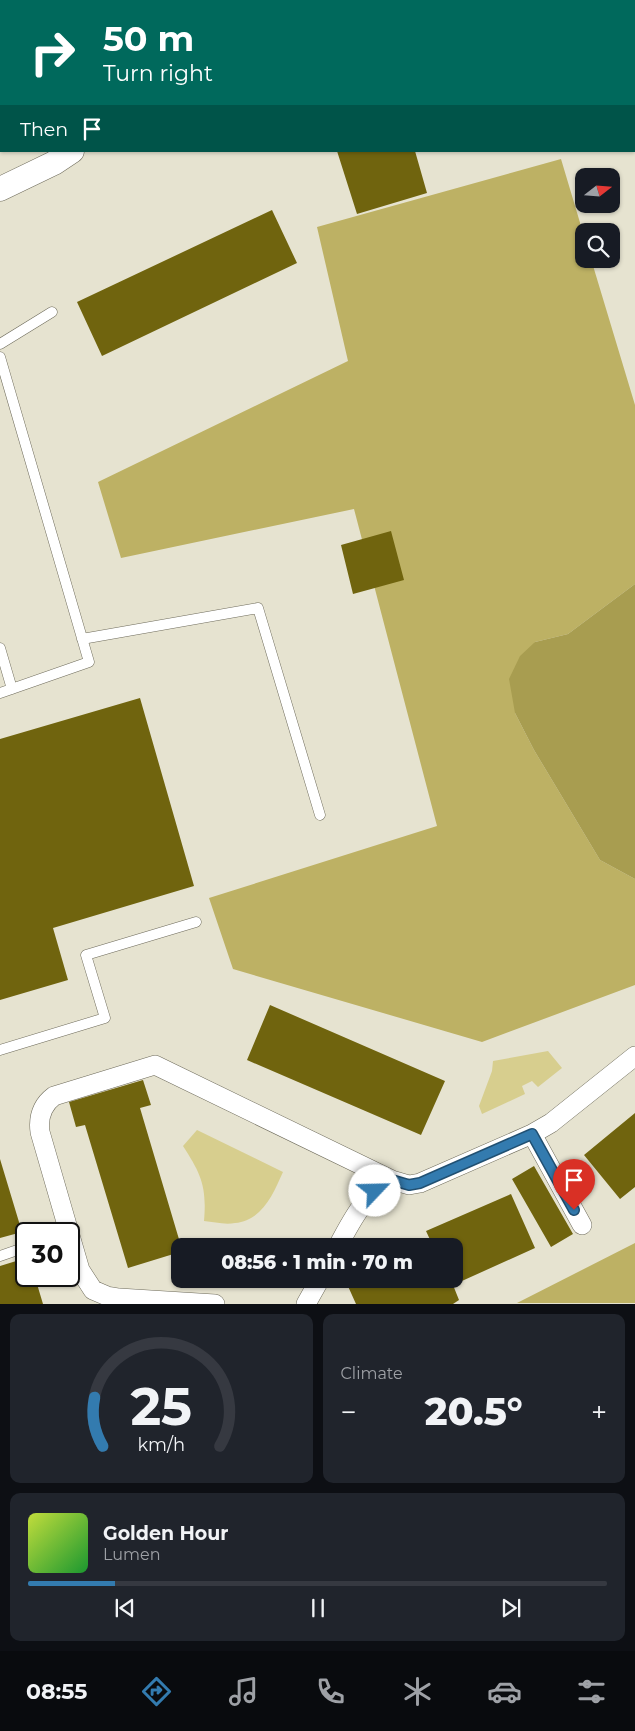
<!DOCTYPE html>
<html lang="en">
<head>
<meta charset="utf-8">
<style>
	body { margin:0; font-family:Montserrat,sans-serif; background:#20242c; color:#f1f3f6; height:100vh; display:flex; flex-direction:column; font-size:19px; white-space:nowrap }
	* { box-sizing:border-box; margin:0 }
	p { font-size:16px; color:#9ea1a6 }
	.icon { flex:none; width:28px; height:28px; fill:none; stroke:currentColor; stroke-width:2; stroke-linecap:round; stroke-linejoin:round }
	.map { position:relative; height:1304px; overflow:hidden }
	.side { display:flex; flex-direction:column; gap:10px; padding:10px; background:#0d0f14; flex:1 }
	.side>* { flex:none }
	.guide { position:absolute; left:0px; top:0px; width:635px; height:152px; box-shadow:0 1px 4px #0004; background:#00695c; color:#fff; overflow:hidden }
	.needle { width:32px; rotate:73deg }
	.fabs { position:absolute; left:575px; top:168px; display:grid; gap:10px }
	.fabs a { display:grid; place-items:center; width:45px; height:45px; border-radius:10px; background:#171b24; box-shadow:0 1px 4px #0004; font-size:25px }
	.speed { position:absolute; left:15px; top:1222px; display:flex; gap:10px; font-size:25px; font-weight:700; text-align:center }
	.speed>* { display:grid; place-content:center; width:65px; height:65px; border-radius:50%; background:#171b24; box-shadow:0 1px 4px #0004; line-height:1 }
	.speed .limit { border:2px solid #111; border-radius:8px; background:#fff; color:#111 }
	.pin { position:absolute; display:grid; place-items:center; width:42px; height:42px; color:#fff; margin:-51px -21px; border-radius:50% 50% 50% 0; rotate:-45deg; box-shadow:0 0 5px #0007 }
	.pin .icon { rotate:45deg }
	.me { position:absolute; width:55px; margin:-28px; rotate:66deg; stroke-linejoin:round; filter:drop-shadow(0 0 4px #0008) }
	.turn { display:flex; align-items:center; gap:18px; height:105px; padding:0 20px; font-size:22px }
	.turn .icon { width:65px; height:65px; stroke-width:2.5 }
	.turn b { display:block; font-size:35px; line-height:42px }
	.then { display:flex; align-items:center; height:48px; padding:0 20px; background:#0003; gap:10px; font-size:19px }
	.big { font-size:38px; font-weight:800; line-height:1.1 }
	.side .tile { flex:1; display:flex; flex-direction:column; justify-content:center; gap:8px; min-width:0; padding:0 18px; border-radius:10px; background:#20242c }
	.side .dial { align-items:center; gap:0 }
	.dial svg { height:130px; overflow:visible; fill:none; stroke:#363941; stroke-width:7; stroke-linecap:round; text-anchor:middle }
	.dial text { fill:#f1f3f6; stroke:none }
	.song { display:flex; align-items:center; gap:15px }
	.cover { width:60px; height:60px; border-radius:8px; background:linear-gradient(135deg,hsl(70 70% 55%),hsl(130 70% 35%)) }
	.played { height:5px; border-radius:2px; background:linear-gradient(90deg,#337baf 15%,#363941 15%) }
	.keys { display:flex; justify-content:space-around; direction:ltr }
	.heat { display:flex; justify-content:space-between; align-items:center; font-size:28px; direction:ltr }
	.side .tiles { flex:1; display:grid; gap:10px; grid-template-columns:1fr 1fr }
	.tile:last-child { grid-column:span 2 }
	.trip { position:absolute; left:171px; top:1238px; width:292px; height:50px; border-radius:10px; background:#171b24; box-shadow:0 1px 4px #0004; font-weight:800; line-height:50px; text-align:center }
	.dock { display:flex; height:80px; justify-content:space-around; align-items:center; background:#090b0e; color:#9ea1a6 }
	.dock .icon { width:35px; height:35px }
	.dock .current { color:#337baf }
	.dock b { font-size:22px; color:#f1f3f6 }
	.map>svg:first-child { display:block }
</style>
</head>
<body>
<div class="map">
<svg width="635" height="1304" viewBox="0 0 635 1304">
	<rect width="100%" height="100%" fill="#e6e3d0"/>
	<path fill="#d7ce8e" d="M548 1051 562 1068 538 1087 532 1081 522 1086 525 1094 482 1114 479 1106 492 1071 493 1061Z
		M197 1130 283 1172C273 1194 263 1220 235 1223 225 1225 214 1222 204 1221 207 1186 201 1174 183 1146Z"/>
	<path fill="#bdb164" d="M561 159 584 236V259H591L635 405V584L568 634 535 642 515 713 534 750 600 860 635 879V985L482 1042 233 969 209 898 437 826 354 509 121 558 98 482 348 361 317 227Z
		M635 1243V1303H517Z"/>
	<path fill="#a89d50" d="M635 584V879L600 860 534 750 515 713 509 679 520 656 535 642 568 634Z"/>
	<path fill="#70640e" d="M337 151H415L427 193 357 214Z
		M272 210 297 263 102 356 77 302Z
		M391 531 404 580 353 594 341 545Z
		M140 698 194 886 53 928 68 980 0 1000V739Z
		M270 1005 445 1081 421 1135 247 1060Z
		M143 1080 151 1105 140 1108 181 1246H180V1252L128 1268 85 1125 76 1127 69 1102Z
		M635 1113V1187L620 1199 584 1155Z
		M0 1159 22 1232 0 1238Z
		M534 1166 573 1234 551 1247 512 1179Z
		M511 1194 535 1248 453 1285 459 1300 453 1304H356L347 1284 359 1279H455V1246H433L426 1231Z
		M26 1258V1276H46L47 1281 37 1284 43 1304H0V1266Z"/>
	<g fill="none" stroke-linecap="round" stroke-linejoin="round">
		<defs>
			<path id="service" d="M177 0 178 1
				M411 0V1
				M564 0V1
				M357 1 358 0
				M0 344 52 312
				M0 357 89 662 0 693
				M82 639 258 608 320 815
				M0 648 12 689
				M0 1050 105 1018 86 955 196 922
				M0 1256 26 1247"/>
			<path id="minor" d="M532 1134 551 1123 635 1056
				M392 1180 409 1185 420 1183 532 1134 582 1225
				M215 1304 119 1298 107 1296 93 1290 80 1270 40 1132C38 1117 42 1105 54 1096L155 1065 392 1180C361 1200 355 1215 338 1246
				M306 1304 320 1279"/>
			<path id="tertiary" d="M237 1 238 0
				M0 189 54 163 72 151"/>
		</defs>
		<use href="#service" stroke="#6e6b5b" stroke-width="11"/>
		<use href="#minor" stroke="#6e6b5b" stroke-width="20"/>
		<use href="#tertiary" stroke="#6e6b5b" stroke-width="25"/>
		<use href="#service" stroke="#fff" stroke-width="10"/>
		<use href="#minor" stroke="#fff" stroke-width="19"/>
		<use href="#tertiary" stroke="#fff" stroke-width="24"/>
	</g>
	<g fill="none" stroke-linecap="round" stroke-linejoin="round">
		<defs>
			<path id="route" d="M375 1191 392 1180 409 1185 420 1183 532 1134 574 1210"/>
		</defs>
		<use href="#route" stroke="#215072" stroke-width="12"/>
		<use href="#route" stroke="#337baf" stroke-width="9"/>
	</g>
</svg>
<div class="fabs">
<a><svg class="needle" viewBox="-14 -14 28 28"><path d="M0-13l5 13h-10z" fill="#e53935"/><path d="M0 13l5-13h-10z" fill="#9ea1a6"/></svg></a>
<a><svg class="icon" aria-label="search" viewBox="0 0 24 24"><circle cx="10" cy="10" r="6"/><path d="M15 15l6 6"/></svg></a>
</div>
<div class="speed"><div class="limit">30</div></div>
<div class="pin" style="left:574px;top:1210px;background:#d93025"><svg class="icon" aria-label="arrive" viewBox="0 0 24 24"><path d="M6 21V4h12l-3 4 3 4H6"/></svg></div>
<svg class="me" style="left:375px;top:1191px" viewBox="-20 -20 40 40"><circle r="19" fill="#fff"/><path d="M0-13L10 11 0 6-10 11z" fill="#337baf"/></svg>
<div class="trip">08:56 · 1 min · 70 m</div>
<div class="guide">
<div class="turn"><svg class="icon" aria-label="right" viewBox="0 0 24 24"><path d="M7 20v-9h11M14 6l5 5-5 5"/></svg><div><b>50 m</b>Turn right</div></div>
<div class="then">Then<svg class="icon" aria-label="arrive" viewBox="0 0 24 24"><path d="M6 21V4h12l-3 4 3 4H6"/></svg></div>
</div>
</div>
<section class="side">
<div class="tiles">
<div class="tile dial"><svg viewBox="0 0 100 80">
<path d="M14 69A42 42 0 1 1 86 69"/>
<path d="M14 69A42 42 0 0 1 9 39" stroke="#337baf"/>
<text x="50" y="56" font-size="32" font-weight="700">25</text>
<text x="50" y="72" font-size="11">km/h</text>
</svg></div>
<div class="tile"><p>Climate</p>
<div class="heat"><a>−</a><b class="big">20.5°</b><a>+</a></div>
</div>
<div class="tile">
<div class="song"><i class="cover"></i><div><b>Golden Hour</b><p>Lumen</p></div></div>
<div class="played"></div>
<div class="keys"><svg class="icon" aria-label="previous" viewBox="0 0 24 24"><path d="M18 5L8 12l10 7zM5 5v14"/></svg><svg class="icon" aria-label="pause" viewBox="0 0 24 24"><path d="M8 5v14M16 5v14"/></svg><svg class="icon" aria-label="next" viewBox="0 0 24 24"><path d="M6 5l10 7-10 7zM19 5v14"/></svg></div>
</div>
</div>
</section>
<nav class="dock">
<b>08:55</b>
<svg class="icon current" aria-label="directions" viewBox="0 0 24 24"><path d="M12 3l9 9-9 9-9-9zM9 14v-3h6M13 9l2 2-2 2"/></svg>
<svg class="icon" aria-label="music" viewBox="0 0 24 24"><path d="M9 18V5l10-2v13"/><circle cx="6" cy="18" r="3"/><circle cx="16" cy="16" r="3"/></svg>
<svg class="icon" aria-label="phone" viewBox="0 0 24 24"><path d="M5 4h4l2 5-3 2q2 4 5 5l2-3 5 2v4C11 20 4 13 5 4z"/></svg>
<svg class="icon" aria-label="climate" viewBox="0 0 24 24"><path d="M12 3v18M4 7l16 10M4 17L20 7"/></svg>
<svg class="icon" aria-label="car" viewBox="0 0 24 24"><path d="M5 17H2v-5l4-1 3-4h7l3 4 3 1v5h-3M9 17h6M6 11h13"/><circle cx="7" cy="17" r="2"/><circle cx="17" cy="17" r="2"/></svg>
<svg class="icon" aria-label="filters" viewBox="0 0 24 24"><path d="M4 7h16M4 17h16"/><circle cx="9" cy="7" r="2"/><circle cx="15" cy="17" r="2"/></svg>
</nav>
</body>
</html>
